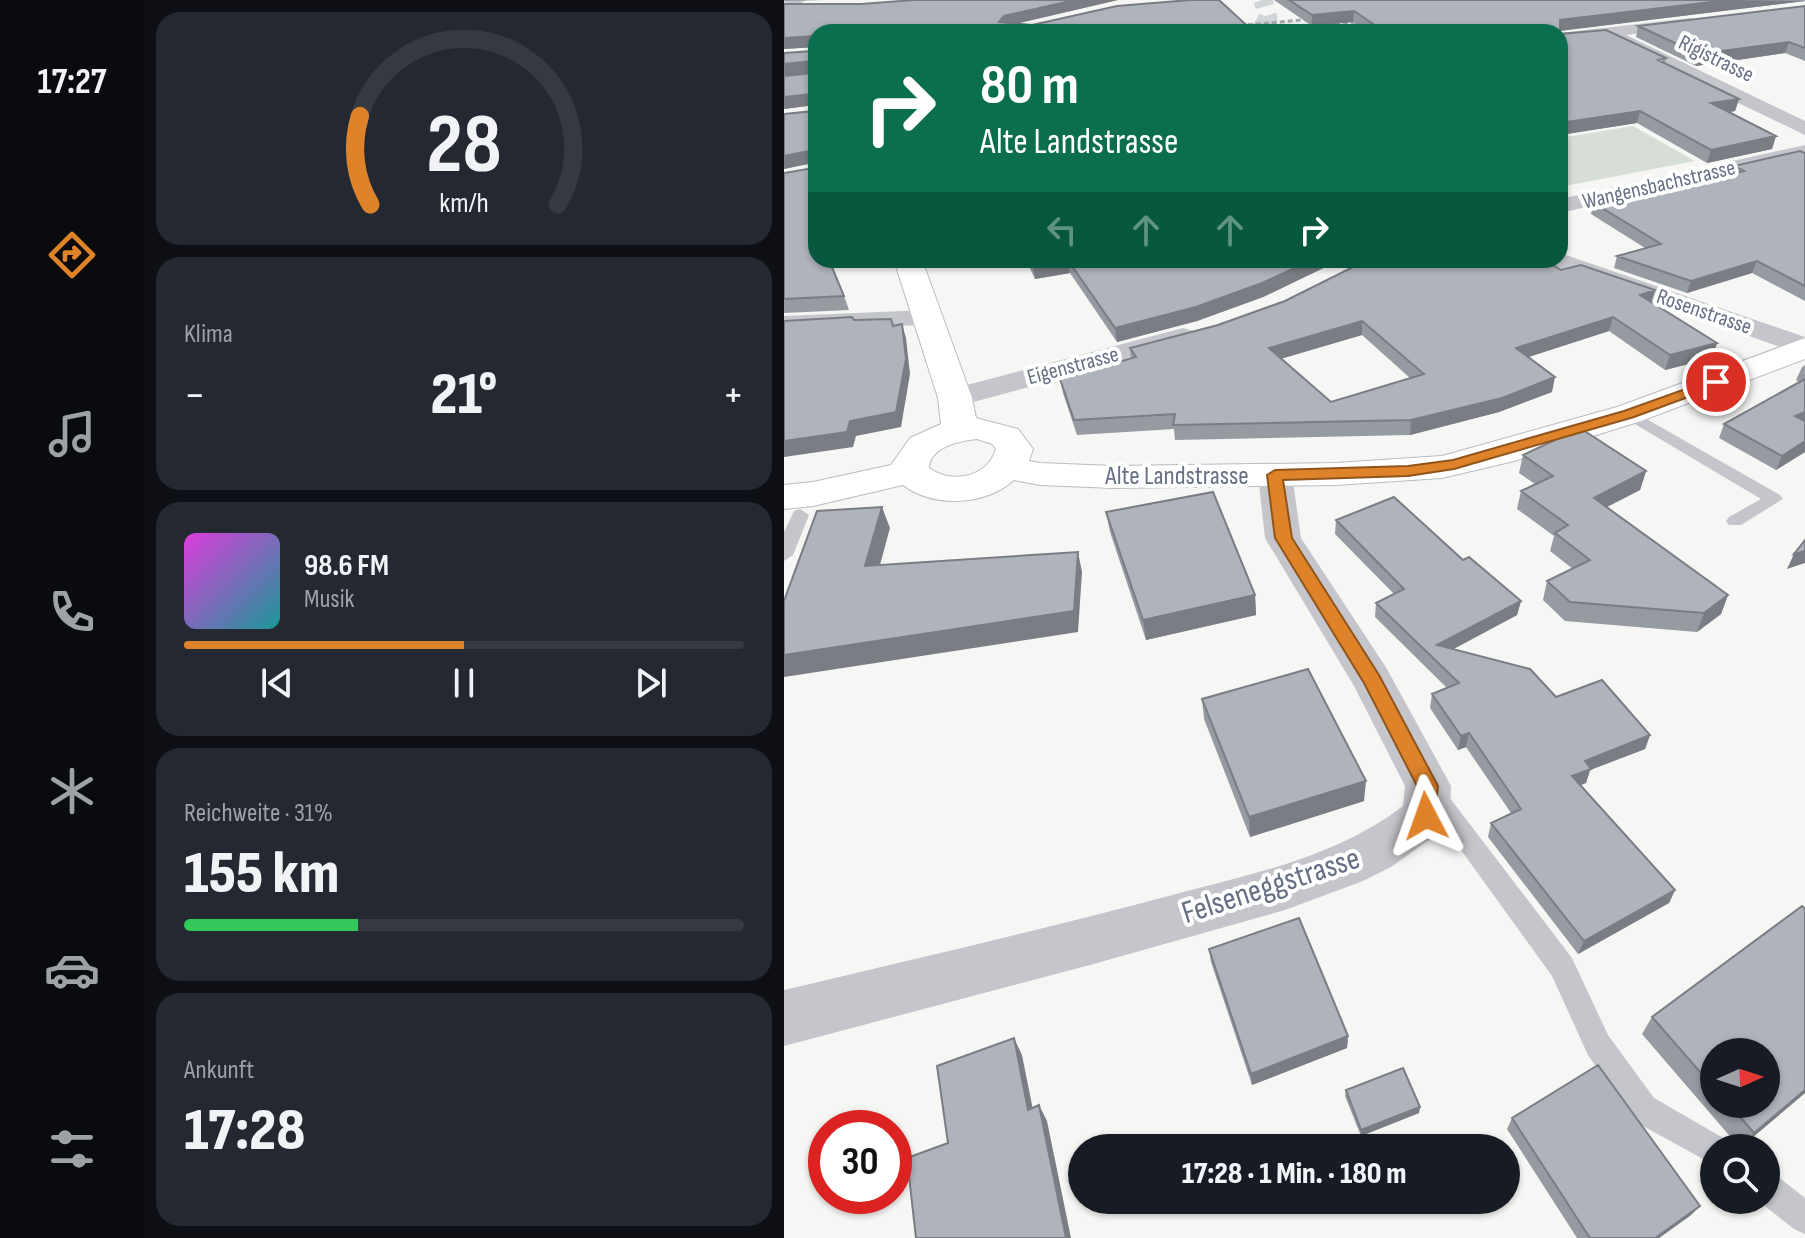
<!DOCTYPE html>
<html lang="de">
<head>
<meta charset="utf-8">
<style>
	body { margin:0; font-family:"Sofia Sans Condensed",sans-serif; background:#242831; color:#f1f3f6; height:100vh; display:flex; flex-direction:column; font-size:30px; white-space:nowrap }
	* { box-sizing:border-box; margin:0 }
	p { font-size:26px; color:#9ea1a6 }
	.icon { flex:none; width:44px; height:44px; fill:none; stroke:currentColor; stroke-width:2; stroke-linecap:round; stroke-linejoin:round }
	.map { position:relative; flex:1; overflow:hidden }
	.details { display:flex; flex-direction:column; gap:12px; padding:12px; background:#0d0f14; width:640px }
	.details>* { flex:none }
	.hud { position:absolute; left:24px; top:24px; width:760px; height:244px; border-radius:24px; box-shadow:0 2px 6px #0004; background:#0b6e4f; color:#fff; overflow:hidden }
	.needle { width:52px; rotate:87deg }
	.controls { position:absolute; left:916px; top:1038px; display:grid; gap:16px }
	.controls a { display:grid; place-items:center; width:80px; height:80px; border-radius:50%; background:#171b24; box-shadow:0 2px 6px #0004; font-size:40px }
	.speed { position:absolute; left:24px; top:1110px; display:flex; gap:16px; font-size:40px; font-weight:700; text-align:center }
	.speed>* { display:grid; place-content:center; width:104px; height:104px; border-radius:50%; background:#171b24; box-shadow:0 2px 6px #0004; line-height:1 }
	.speed .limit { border:12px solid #d22; background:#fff; color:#111 }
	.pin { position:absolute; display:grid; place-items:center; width:68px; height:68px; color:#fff; margin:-34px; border:4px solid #fff; border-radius:50%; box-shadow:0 2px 8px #0007 }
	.me { position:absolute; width:88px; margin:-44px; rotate:356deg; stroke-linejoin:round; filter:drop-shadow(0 0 6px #0008) }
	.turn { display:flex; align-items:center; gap:28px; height:168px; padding:0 40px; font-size:36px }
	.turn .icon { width:104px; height:104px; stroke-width:2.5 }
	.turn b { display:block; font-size:56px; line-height:68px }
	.lanes { display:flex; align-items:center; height:76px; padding:0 40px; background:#0003; justify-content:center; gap:40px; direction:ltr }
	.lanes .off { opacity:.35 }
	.big { font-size:60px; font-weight:800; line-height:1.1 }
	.details .card { flex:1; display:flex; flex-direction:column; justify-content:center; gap:12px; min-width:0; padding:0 28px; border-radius:24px; background:#242831 }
	.details .dial { align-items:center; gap:0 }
	.dial svg { height:208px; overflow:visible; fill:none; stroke:#363941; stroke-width:7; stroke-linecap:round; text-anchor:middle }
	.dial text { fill:#f1f3f6; stroke:none }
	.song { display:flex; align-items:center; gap:24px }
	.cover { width:96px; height:96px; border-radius:12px; background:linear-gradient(135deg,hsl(300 70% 55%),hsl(180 70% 35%)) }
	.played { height:8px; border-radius:4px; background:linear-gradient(90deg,#df832b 50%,#363941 50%) }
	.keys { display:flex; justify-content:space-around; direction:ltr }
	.heat { display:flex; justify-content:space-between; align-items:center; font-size:44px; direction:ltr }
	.charge { height:12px; border-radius:6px; background:linear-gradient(90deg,#34c759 31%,#363941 0) }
	.trip { position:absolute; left:284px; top:1134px; width:452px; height:80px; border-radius:40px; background:#171b24; box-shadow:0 2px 6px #0004; font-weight:800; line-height:80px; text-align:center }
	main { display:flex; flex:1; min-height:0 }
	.tab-bar { display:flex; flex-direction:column; width:144px; justify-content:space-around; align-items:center; background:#090b0e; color:#9ea1a6 }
	.tab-bar .icon { width:56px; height:56px }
	.tab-bar .on { color:#df832b }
	.tab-bar b { font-size:36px; color:#f1f3f6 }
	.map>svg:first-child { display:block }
</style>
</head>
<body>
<main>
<nav class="tab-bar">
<b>17:27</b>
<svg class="icon on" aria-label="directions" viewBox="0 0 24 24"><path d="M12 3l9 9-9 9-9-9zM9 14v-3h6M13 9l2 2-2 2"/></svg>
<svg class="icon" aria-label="music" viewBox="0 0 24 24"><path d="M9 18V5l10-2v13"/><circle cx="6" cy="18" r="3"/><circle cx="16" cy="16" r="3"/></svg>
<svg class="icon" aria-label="phone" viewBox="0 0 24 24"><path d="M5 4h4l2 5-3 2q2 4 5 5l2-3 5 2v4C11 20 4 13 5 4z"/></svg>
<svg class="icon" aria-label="climate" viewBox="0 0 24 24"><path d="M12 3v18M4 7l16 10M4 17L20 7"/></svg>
<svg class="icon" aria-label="car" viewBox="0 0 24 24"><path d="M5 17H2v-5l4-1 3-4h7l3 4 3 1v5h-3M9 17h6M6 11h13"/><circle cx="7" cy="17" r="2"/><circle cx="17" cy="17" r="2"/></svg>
<svg class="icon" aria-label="filters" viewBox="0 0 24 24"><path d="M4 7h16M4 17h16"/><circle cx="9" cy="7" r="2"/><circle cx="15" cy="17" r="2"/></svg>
</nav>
<section class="details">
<div class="card dial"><svg viewBox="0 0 100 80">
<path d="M14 69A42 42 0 1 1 86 69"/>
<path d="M14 69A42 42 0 0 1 10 35" stroke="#df832b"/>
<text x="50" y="56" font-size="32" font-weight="700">28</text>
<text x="50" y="72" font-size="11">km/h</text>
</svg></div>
<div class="card"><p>Klima</p>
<div class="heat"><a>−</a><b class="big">21°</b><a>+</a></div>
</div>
<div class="card">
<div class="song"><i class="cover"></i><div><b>98.6 FM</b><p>Musik</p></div></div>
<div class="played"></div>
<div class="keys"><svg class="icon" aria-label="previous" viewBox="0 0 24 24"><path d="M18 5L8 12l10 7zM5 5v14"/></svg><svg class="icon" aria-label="pause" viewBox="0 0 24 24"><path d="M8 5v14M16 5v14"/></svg><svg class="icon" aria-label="next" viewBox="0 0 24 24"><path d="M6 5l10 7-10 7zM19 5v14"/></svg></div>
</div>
<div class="card"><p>Reichweite · 31%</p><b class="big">155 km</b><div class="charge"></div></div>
<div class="card"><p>Ankunft</p><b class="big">17:28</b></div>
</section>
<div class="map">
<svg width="1021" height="1238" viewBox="0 0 1021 1238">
	<rect width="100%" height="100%" fill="#f6f7f4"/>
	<path fill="#d6ded5" d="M849 126 911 161 781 186 783 188 776 189V138Z"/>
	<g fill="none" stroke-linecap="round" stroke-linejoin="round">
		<path stroke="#d2d5d8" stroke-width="19" stroke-dasharray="19 9" stroke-linecap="butt" d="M476 32 484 18 479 0"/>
		<defs>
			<path id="secondary" d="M110 260H138L188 398 192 418 234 429 249 449 245 461 256 463 330 466 552 463 658 456 833 407 1021 338V359L857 421 730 461 658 478 552 485 330 488 256 485 230 480C201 506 149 508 119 485L29 506 0 509V485L29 482 107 465 126 438 157 424 154 398ZM193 439 208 444 212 449C203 478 167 484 145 468 146 447 175 441 193 439Z"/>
		</defs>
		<use href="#secondary" stroke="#b9bbc1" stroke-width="2"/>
		<path fill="#c4c6cb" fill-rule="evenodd" d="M845 409 996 495 999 499 957 525H945L942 521 945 517 977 499 839 417V411Z
			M16 509 25 515 9 555 0 561V532L10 511Z
			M651 786 659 789 788 958 824 1035 870 1098 941 1139 944 1148H930V1165L848 1120 804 1055 768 976 643 803 639 796 643 789Z
			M982 1171 993 1176 1021 1198V1234L1010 1229 973 1200H982Z"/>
		<path fill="#c4c6cb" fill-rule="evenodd" d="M4 0H22L0 14V2Z
			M906 18 912 20V26L842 35 1021 121V135L828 42 826 37 776 43V33Z
			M1021 145V157L776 213V199Z
			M776 253 1021 337V356L765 265 761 260H776Z
			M142 310 152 312 156 318 152 324 0 332V316Z
			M399 328 409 331 413 337 409 343 171 407 160 405 155 398 160 391Z
			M491 465 503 468 508 475 517 538 603 669 667 786 666 816 659 830 607 867 579 881 501 910 306 965 0 1046V990C126 960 252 931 377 898 461 875 548 860 619 806L621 786 570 686 481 538 474 475 479 468Z"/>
		<use href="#secondary" fill="#fff" fill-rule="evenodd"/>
		<path stroke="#a7aab1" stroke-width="3" stroke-dasharray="5 3" stroke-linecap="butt" d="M440 27 540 18
			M527 27 591 20"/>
	</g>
	<path fill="#969aa1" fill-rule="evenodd" d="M0 0H43L0 1Z
		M334 0 232 24 470 32H32V260L60 296 65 310 0 313V173L30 168V163L0 169 30 105 0 109V53L29 51 30 47 0 49 77 4Z
		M490 0H1021V1L776 31V32H584L569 22 528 26Z
		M1021 6V61L1001 53 912 66 852 37 854 26Z
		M882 58 881 63 955 99 951 111 946 112 992 136 988 149 923 163 853 123 776 135Z
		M1021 153V301L968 273 903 293 830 268 833 256 861 248 807 214 810 203 948 173 950 166Z
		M242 260H556L479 297 413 321 333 342 286 273 251 279Z
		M777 270 871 290 867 302 933 343 928 358 881 370 825 331 744 357 768 392 715 412 626 435 391 440 390 429 293 435 279 393 276 379 347 358 346 348 434 325 501 301ZM578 335 626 378 547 402 497 359Z
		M1021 365V452L992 470 935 438 940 424 1015 382 1012 380 1018 367Z
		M739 455 862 471 856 490 823 507 944 595 937 614 913 632 781 621 759 600 763 581 789 569 766 551 770 536 733 509 737 491 751 484 735 473Z
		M322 512 471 595 472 615 362 640 326 532Z
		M552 520 679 560 737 601 733 615 669 649 772 697 866 735 861 749 806 770 802 783 796 785 891 890 885 903 794 954 704 837 707 823 727 813 682 747 674 750 646 708 648 694 663 688 591 617 592 603 610 594 551 534Z
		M418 699 580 801 466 837 420 719Z
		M1021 909V1093L956 1148 858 1034 868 1017ZM930 1052 982 1104H930Z
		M425 949 564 1036 563 1048 468 1085 427 962Z
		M562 1090 636 1107 635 1113 577 1136 561 1096Z
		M728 1118 907 1215 875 1238H793L723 1129Z"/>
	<path fill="#7a7d83" d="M291 0H334L221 26 215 22 220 16Z
		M945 0 1021 1 774 31 776 20Z
		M570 11 569 22 528 26V15Z
		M121 27 122 32H74Z
		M31 36 32 47 0 49V38Z
		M1005 42 1001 53 912 66 915 54Z
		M28 61 32 72 0 76V64Z
		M32 79 31 105 0 109V97Z
		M955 99 951 111 924 116 927 103Z
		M856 111 853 123 776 135V123Z
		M992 136 988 149 923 163 927 150Z
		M30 150 32 162 0 169V156Z
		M283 260 286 273 251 279 249 266Z
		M528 260H556L479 297 413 321 333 342 331 328Z
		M973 261 968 273 903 293 907 281Z
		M871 290 867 304 856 295Z
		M829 317 825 331 729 362 732 348Z
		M578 321V335L485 362V348Z
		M118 324 122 338 126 374 117 427 72 436 69 447 0 457V441L66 421Z
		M933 343 928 358 881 370 886 355Z
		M771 377 768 392 715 412 626 435 627 420Z
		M1021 412V424L1011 416Z
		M1021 441V452L992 470 998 456Z
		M862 471 856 490 805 516 810 498Z
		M98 507 106 528 90 587 81 566Z
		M1021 551V563L1003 569 1010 554Z
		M294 552 298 572 294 632 0 677V655Z
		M471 595 472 615 362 640 359 620Z
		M944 595 937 614 913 632 920 613Z
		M737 601 733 615 651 659 653 645Z
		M685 733 682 747 674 750 677 736Z
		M866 735 861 749 806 770 802 783 784 790 788 776 801 761Z
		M582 781 580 801 466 837 465 817Z
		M891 890 885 903 794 954 800 941Z
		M564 1036 563 1048 468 1085 467 1074Z
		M230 1038 238 1055 252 1125 244 1110Z
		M1021 1090V1093L956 1148 970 1133Z
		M255 1105 263 1121 287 1238H282Z
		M636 1107 635 1113 577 1136V1130Z
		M916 1206 907 1215 875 1238H871Z"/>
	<path fill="#afb3bb" stroke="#7a7d83" stroke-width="2" fill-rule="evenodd" d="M130 0H291L220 16 215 22 248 25 333 6 406 0H435L470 32H121V27L74 32H32V79L28 94 0 97V76L29 73 32 70 28 61 0 64V53L29 51 31 36 0 38V4H77Z
		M505 0H945L776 20V32H601L570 11 528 15Z
		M1021 6V48L1005 42 915 54 854 26Z
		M822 30 882 58 874 60 955 99 927 103 992 136 927 150 856 111 776 123V34Z
		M31 102 32 260H45L60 296 0 299V173L30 168V150L0 156V114L29 111Z
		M1016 151 1021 153V286L973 261 907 281 833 256 877 244 810 203 960 171 950 166Z
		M246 260H282L249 266Z
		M284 260H528L478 283 412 307 331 328Z
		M583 260H760L777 270 797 265 871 290 856 295 933 343 886 355 829 317 732 348 771 377 718 398 627 420 389 425 391 414 290 420 276 379 352 357 346 348 434 325 501 301ZM578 321 640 374 547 402 485 348Z
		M68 317 70 320 107 319 109 326 118 324 122 359 112 412 66 421 63 432 0 441V321Z
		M1021 379V412L1011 416 1021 421V441L998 456 940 424Z
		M796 428 862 471 810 498 944 595 920 613 786 602 763 581 806 560 771 533 784 525 737 491 769 476 739 455Z
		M429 492 471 595 359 620 322 512Z
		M610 497 679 560 685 557 737 601 653 645 746 669 772 697 818 680 866 735 801 761 807 769 788 776 891 890 800 941 707 823 737 809 685 733 677 736 648 694 675 683 592 603 620 589 552 520Z
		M98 507 81 566 294 552 290 611 0 655V601L33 511Z
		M1021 540V551L1010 554Z
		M524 669 582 781 465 817 418 699Z
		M1018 906 1021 909V1090L970 1133 945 1104H982V1052H930V1088L868 1017Z
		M515 918 564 1036 467 1074 425 949Z
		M230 1038 244 1110 255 1105 282 1238H132L123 1158 164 1143 153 1066Z
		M814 1065 916 1206 871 1238H806L728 1118Z
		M619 1068 636 1107 577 1130 562 1090Z"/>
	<path fill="#df832b" stroke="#91551c" stroke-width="2" d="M932 378 939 382 937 385 850 417 670 469 624 476 499 480 508 538 595 675 654 786 650 823 642 825 634 823 631 816 633 786 580 683 491 538 483 475 491 470 624 466 669 460 840 411Z"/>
	<g text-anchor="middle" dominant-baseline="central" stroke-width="8" stroke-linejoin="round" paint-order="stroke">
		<g font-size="22" fill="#666f84" stroke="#fff">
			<text transform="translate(932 59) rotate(26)">Rigistrasse</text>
			<text transform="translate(875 185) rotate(-13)">Wangensbachstrasse</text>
			<text transform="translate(920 312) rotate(19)">Rosenstrasse</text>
			<text transform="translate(289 366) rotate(-15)">Eigenstrasse</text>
		</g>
		<g font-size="26" fill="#666f84" stroke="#fff">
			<text x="393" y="476">Alte Landstrasse</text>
		</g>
		<g font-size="32" fill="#666f84" stroke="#fff">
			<text transform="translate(487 886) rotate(-18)">Felseneggstrasse</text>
		</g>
	</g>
</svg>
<div class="controls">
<a><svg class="needle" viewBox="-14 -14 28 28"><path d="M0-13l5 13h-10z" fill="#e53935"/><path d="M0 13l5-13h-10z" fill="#9ea1a6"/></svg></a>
<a><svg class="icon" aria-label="search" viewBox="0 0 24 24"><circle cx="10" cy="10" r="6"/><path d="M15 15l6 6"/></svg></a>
</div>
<div class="speed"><div class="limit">30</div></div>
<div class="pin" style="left:932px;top:382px;background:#d93025"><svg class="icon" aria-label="arrive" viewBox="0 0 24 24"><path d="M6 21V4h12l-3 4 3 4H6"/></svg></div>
<svg class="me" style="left:642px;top:816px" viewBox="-20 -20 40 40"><path d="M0-17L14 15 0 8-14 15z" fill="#df832b" stroke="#fff" stroke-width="4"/></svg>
<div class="trip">17:28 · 1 Min. · 180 m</div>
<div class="hud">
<div class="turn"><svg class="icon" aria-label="right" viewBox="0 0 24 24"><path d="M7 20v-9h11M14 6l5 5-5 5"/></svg><div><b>80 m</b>Alte Landstrasse</div></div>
<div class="lanes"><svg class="icon off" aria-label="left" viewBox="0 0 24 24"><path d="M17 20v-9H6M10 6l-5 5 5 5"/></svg><svg class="icon off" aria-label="ahead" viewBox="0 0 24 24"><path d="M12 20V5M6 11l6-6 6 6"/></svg><svg class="icon off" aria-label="ahead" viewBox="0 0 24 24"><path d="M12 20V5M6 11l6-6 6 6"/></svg><svg class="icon" aria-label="right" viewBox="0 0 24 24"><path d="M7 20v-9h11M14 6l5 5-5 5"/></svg></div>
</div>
</div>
</main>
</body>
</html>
